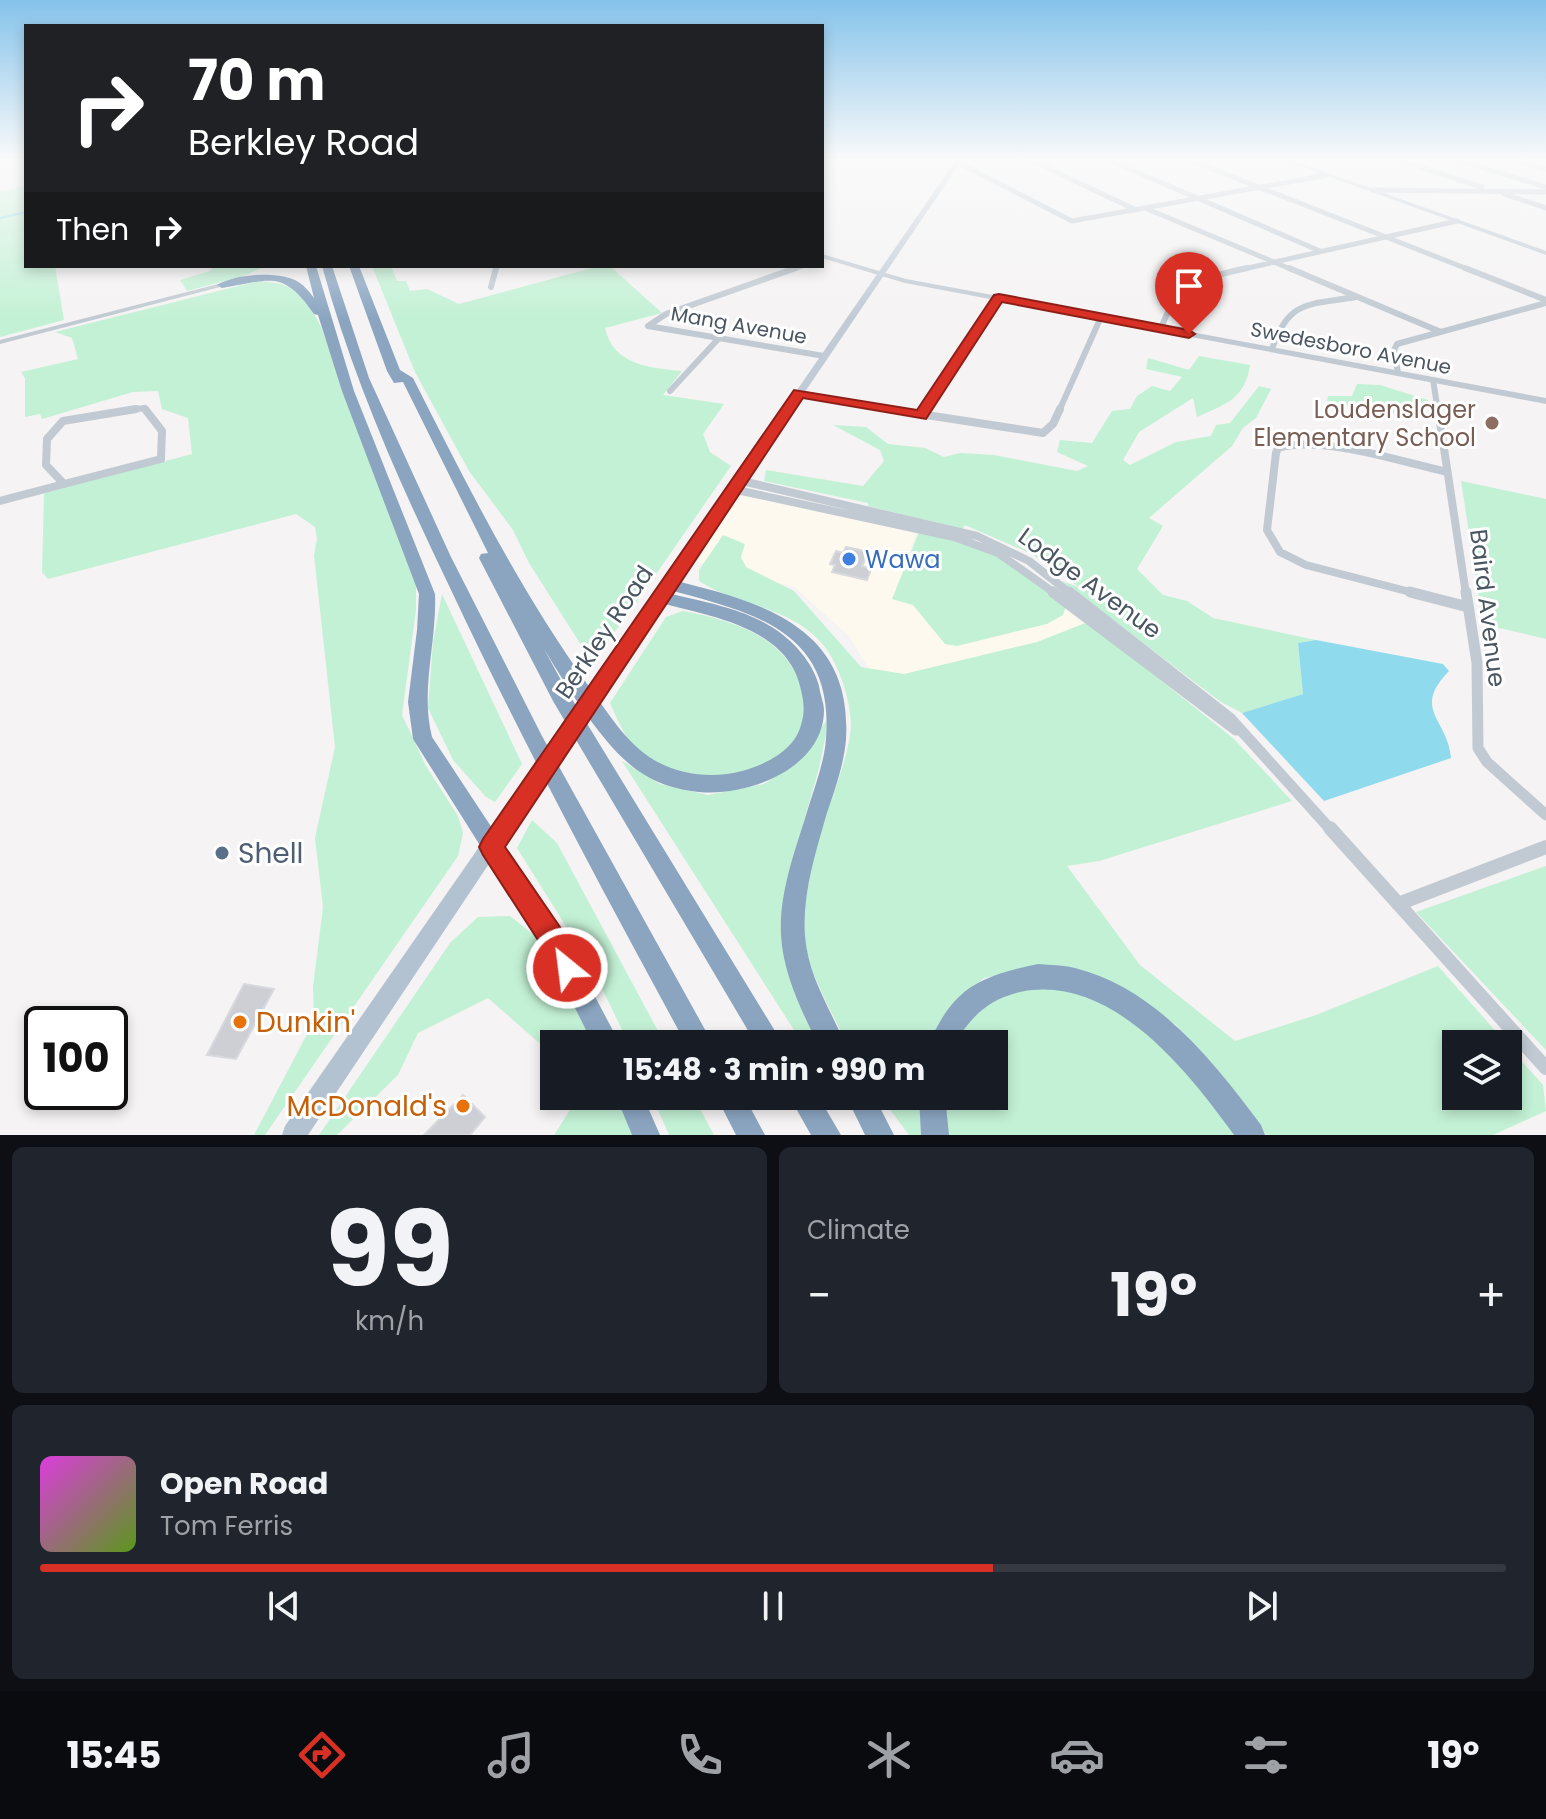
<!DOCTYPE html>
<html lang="en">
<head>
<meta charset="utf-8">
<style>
	body { margin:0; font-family:Poppins,sans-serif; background:#20242c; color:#f1f3f6; height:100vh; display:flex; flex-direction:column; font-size:30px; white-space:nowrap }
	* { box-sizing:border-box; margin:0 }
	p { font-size:26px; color:#9ea1a6 }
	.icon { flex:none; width:44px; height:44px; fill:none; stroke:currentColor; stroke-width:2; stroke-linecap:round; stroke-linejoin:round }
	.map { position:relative; height:1135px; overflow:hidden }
	.drawer { display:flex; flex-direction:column; gap:12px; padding:12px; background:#0d0f14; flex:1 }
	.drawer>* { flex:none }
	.hud { position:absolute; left:24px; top:24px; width:800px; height:244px; border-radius:0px; box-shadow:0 4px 12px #0003; background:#202124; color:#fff; overflow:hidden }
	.tools { position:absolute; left:1442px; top:1030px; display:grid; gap:16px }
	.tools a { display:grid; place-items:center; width:80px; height:80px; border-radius:0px; background:#171b24; box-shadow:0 4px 12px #0003; font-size:40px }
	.speed { position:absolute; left:24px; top:1006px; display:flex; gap:16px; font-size:40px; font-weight:700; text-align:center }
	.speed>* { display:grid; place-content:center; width:104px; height:104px; border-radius:50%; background:#171b24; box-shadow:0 4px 12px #0003; line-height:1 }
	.speed .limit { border:4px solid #111; border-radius:12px; background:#fff; color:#111 }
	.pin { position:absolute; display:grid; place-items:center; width:68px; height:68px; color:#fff; margin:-82px -34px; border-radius:50% 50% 50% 0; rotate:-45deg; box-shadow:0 0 8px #0007 }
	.pin .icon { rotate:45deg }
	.me { position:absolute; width:88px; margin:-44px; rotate:331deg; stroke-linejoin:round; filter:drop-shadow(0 0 6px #0008) }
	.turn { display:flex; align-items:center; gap:28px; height:168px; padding:0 32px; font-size:36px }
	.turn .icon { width:104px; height:104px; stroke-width:2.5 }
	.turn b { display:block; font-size:56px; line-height:68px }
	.then { display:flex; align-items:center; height:76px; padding:0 32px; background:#0003; gap:16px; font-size:30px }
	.big { font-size:60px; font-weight:700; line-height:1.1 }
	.drawer .widget { flex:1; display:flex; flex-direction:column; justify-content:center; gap:12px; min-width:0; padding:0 28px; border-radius:12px; background:#20242c }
	.drawer .dial { align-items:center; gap:0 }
	.dial b { font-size:104px; line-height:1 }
	.song { display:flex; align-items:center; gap:24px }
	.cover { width:96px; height:96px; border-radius:12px; background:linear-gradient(135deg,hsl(300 70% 55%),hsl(90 70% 35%)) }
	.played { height:8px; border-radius:4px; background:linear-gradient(90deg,#d93025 65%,#363941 65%) }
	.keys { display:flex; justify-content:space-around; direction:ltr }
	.heat { display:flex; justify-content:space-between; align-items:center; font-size:44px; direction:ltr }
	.drawer .tiles { flex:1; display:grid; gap:12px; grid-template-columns:1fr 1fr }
	.widget:last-child { grid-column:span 2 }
	.trip { position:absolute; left:540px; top:1030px; width:468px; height:80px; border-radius:0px; background:#171b24; box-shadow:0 4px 12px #0003; font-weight:700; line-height:80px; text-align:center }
	.tabs { display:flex; height:128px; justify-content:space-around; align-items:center; background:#090b0e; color:#9ea1a6 }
	.tabs .icon { width:56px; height:56px }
	.tabs .active { color:#d93025 }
	.tabs b { font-size:36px; color:#f1f3f6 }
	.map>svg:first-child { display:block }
</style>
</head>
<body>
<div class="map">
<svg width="1546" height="1135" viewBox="0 0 1546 1135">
	<rect width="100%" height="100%" fill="#f5f3f3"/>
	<path fill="#fdf9ef" d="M737 492 917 531 894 598 925 611 1060 605 1090 629 879 685 849 636 794 587 697 562Z"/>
	<path fill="#c3f1d5" d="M26 186V266H55L64 320 0 337V191Z
		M214 266H266L244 276 187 291 180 280 210 271Z
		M372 266H391L397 281H406L410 291 427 289 459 304 599 266H610L662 313 605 328C613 365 650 368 682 371L663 395 724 404 703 434 710 452 731 466 622 623 590 659 529 563 513 530 469 471 415 372Z
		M258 281C298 284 303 292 321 327L416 584V610L402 715 426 766 458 816 463 833 458 856 265 1135H254L314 1021 313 987 323 907 315 838 335 747 314 555 317 539 315 527 296 514 48 579 42 572 44 493 192 454 188 418 162 409 158 391 133 392 42 419 40 414 25 417V378L21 372 78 359 72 338 55 332Z
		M1199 356 1250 365C1245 399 1226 404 1197 417L1193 398 1139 432 1123 460 1130 465 1176 442 1211 436 1216 425 1230 423 1259 386 1271 389 1256 418 1243 428 1232 446 1149 518 1163 526 1137 569 1163 595 1187 601 1213 618 1316 640 1298 643 1303 694 1242 713 1221 702 1061 581 1079 587 1032 554 965 525 963 529 868 506V503L764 481 766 470 863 486 884 461 880 450 833 425 866 427 888 444 925 448 944 457 960 453 994 455 1077 471 1088 466 1057 452 1060 440 1092 443 1112 411 1130 409 1137 396 1152 386 1170 391 1182 377 1146 369 1148 358 1189 370Z
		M1357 384 1380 385 1428 400V408L1385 414 1327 401 1328 396H1352Z
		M1461 481 1546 499V639L1483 624Z
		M919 532 975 546 1006 560 1066 606 1063 615 1047 624 957 646 945 644 913 605 892 599Z
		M723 535 745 544 741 557 746 567 794 591 861 667 904 674 1037 642 1088 622 1234 739 1292 801 1099 861 1067 866 1140 965 1235 1041 1316 1015 1438 966 1507 1044H1456V1096H1508V1046L1543 1085 1546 1111 1493 1135H1266L1225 1080 1176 1025 1091 974 1040 966 984 978 940 1022 933 1044H847C829 1006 805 967 802 925 798 859 839 799 850 736 855 708 838 659 819 640 785 605 738 606 699 581V570Z
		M442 594 522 764 495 802 486 797 453 760 428 708 433 642Z
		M683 611C731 620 790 637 802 692 804 698 808 709 807 716 805 732 791 745 779 755 735 791 660 786 626 736 620 726 615 714 610 703L666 617Z
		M830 715 819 768 787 881 819 1044H803L622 761 660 784 708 795 764 784 800 761Z
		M532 820 557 843 665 1044H629L592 968 517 848Z
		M1546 866V1050L1416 912Z
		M510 916 539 939 594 1044H554V1056L488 998 418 1033 398 1075 337 1135H319L450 943 478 917Z
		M1057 986 1119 1008 1193 1074 1237 1135H946L945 1096H994V1044H957C975 994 1011 992 1057 986Z
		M579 1096H618L634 1135H554Z
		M652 1096H693L714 1135H669Z
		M880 1096H922L925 1135H909Z"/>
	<path fill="#90daee" d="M1316 640 1443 664 1449 671C1411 710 1448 719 1451 758L1324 801 1242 713 1303 694 1298 643Z"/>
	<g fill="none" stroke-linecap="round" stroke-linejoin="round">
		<path stroke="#90daee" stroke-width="2" d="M0 218 26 212"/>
	</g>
	<path fill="#cdcfd5" stroke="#d7d9de" stroke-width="2" d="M846 547 869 552 862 566 871 569 867 580 832 572 835 565 830 564 836 551 843 553Z
		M244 984 274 989 236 1059 207 1055Z
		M463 1095 485 1117 470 1135H424Z"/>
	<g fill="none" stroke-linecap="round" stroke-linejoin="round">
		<path stroke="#c1cad2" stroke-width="5" d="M1031 160 1136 210
			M1109 160 1320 251
			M1190 160 1470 270
			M1398 160 1482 187
			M1457 160 1546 187
			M1515 160 1546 169
			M957 162 1072 221 1328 175
			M1372 190 1546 192
			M1504 194 1546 208
			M1145 208 1293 270
			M496 270 497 266
			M790 270 802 266
			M1239 270 1457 221"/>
		<path stroke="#c1cad2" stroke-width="6" d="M1289 268 1441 332
			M1465 268 1546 300
			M491 287 496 268
			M648 326 824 356
			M648 326 666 314 796 268
			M1161 329C1176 282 1204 278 1247 268
			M1272 349C1289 299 1309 305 1356 297
			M1398 373 1394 350 1397 344 1546 303
			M1433 380 1438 411
			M670 391 720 337
			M799 393 898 411
			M124 411 144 408 147 411
			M923 411 999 298
			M1059 411 1101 317"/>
		<path stroke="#c1cad2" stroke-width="8" d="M888 409 1043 433 1053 424 1060 409
			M1438 409 1466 594
			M921 415 925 409
			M738 480 977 536 1029 561 1071 594
			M64 484 46 465 47 439 63 421 136 409
			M64 484 161 459 162 431 145 409
			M732 489 954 537 998 553 1056 594
			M0 501 64 484
			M1418 594 1306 565 1280 552 1267 530 1276 453 1278 448C1321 435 1402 462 1447 472"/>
		<path stroke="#c1cad2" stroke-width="11" d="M1053 592 1236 730
			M1069 592 1230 718 1331 830
			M1410 592 1468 607
			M1466 592 1477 663 1478 748 1487 762 1546 815"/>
		<path stroke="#c1cad2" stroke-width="14" d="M1330 828 1546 1068
			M1398 904 1546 847"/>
		<path fill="#c1cad2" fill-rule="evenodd" d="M822 254 906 279 1546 398V404L905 283 822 258Z
			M222 283 226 285 224 286 0 344V340Z"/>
		<path fill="#c1cbd6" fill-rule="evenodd" d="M956 160H962L664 600H656L654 597 656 594Z
			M1283 160H1292L1546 251V255Z"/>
		<path fill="#b3c2d1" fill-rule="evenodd" d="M660 592 667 597 665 600 308 1135H282L285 1126 655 594Z"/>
		<path fill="#8ba5c1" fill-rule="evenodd" d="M306 266H316L354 391 435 594C437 643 420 689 432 737L562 934 620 1044H593L546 950 413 739 408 702 417 630 419 594 342 391 318 315 314 314C283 269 271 280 222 288L217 285C235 274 275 271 295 280 303 284 309 291 314 298Z
			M322 266H332L369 378 451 557 542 736 713 1044H686C605 895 524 745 452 592 401 486 353 380 322 266Z
			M349 266H359L400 370 413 378C467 485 520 591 590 688 608 713 627 744 654 760 680 775 713 779 742 771 766 764 794 751 801 725 805 712 804 703 801 690 788 625 706 616 654 601L652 597 654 593 660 591C697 601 737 606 770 626 792 639 813 662 819 686 820 694 824 703 824 710 824 768 748 797 699 792 677 790 655 783 637 770 603 746 566 685 544 649L567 691 783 1044H756L553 701 479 558 481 554 488 553 403 382 394 383 387 371Z
			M668 579C759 601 853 625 846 739 844 765 834 792 826 816 815 855 802 895 805 936 808 976 830 1008 845 1044H818C801 1010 783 973 781 935 779 894 794 854 806 815 813 791 824 765 826 739 835 627 749 612 662 588L660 584Z
			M1038 964C1050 965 1063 965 1075 968 1156 988 1214 1062 1261 1125L1265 1135H1234C1187 1070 1111 973 1020 992 989 999 970 1017 955 1044H929C953 987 981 976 1038 964Z
			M616 1096H643L660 1135H632Z
			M716 1096H744L765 1135H736Z
			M789 1096H818L841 1135H811Z
			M846 1096H874L894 1135H865Z
			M919 1096H945L949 1135H921Z"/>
	</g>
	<linearGradient id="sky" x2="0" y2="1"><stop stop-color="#85c3ea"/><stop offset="0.5" stop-color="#fafafa"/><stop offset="1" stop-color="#fafafa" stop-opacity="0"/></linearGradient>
	<rect width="1546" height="319" fill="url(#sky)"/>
	<path fill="#d93025" stroke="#8d1f18" stroke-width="2" d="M999 294 1189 330 1195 334 1189 338 1002 302 926 419 803 398 505 847 564 933 581 968 577 977 567 981 557 977 545 951 483 855 479 847 483 839 794 390 917 410 994 295Z"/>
	<circle fill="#8d6e63" stroke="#fff" stroke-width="3" cx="1492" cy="423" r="8"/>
	<circle fill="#3f7fe0" stroke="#fff" stroke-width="3" cx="849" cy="559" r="8"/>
	<circle fill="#5c6f8a" stroke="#fff" stroke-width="3" cx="222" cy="853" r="8"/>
	<g fill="#e8710a" stroke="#fff" stroke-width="3">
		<circle cx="240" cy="1022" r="8"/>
		<circle cx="463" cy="1106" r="8"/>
	</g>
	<g text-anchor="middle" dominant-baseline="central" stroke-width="6" stroke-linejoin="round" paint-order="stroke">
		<g font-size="20" fill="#4a5661" stroke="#fff">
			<text transform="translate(739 325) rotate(10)">Mang Avenue</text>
			<text transform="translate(1351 348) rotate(11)">Swedesboro Avenue</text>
		</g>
		<g font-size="24" fill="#785e54" stroke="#fff" text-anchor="end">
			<text x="1476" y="409">Loudenslager<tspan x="1476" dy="28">Elementary School</tspan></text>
		</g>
		<g font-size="24" fill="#366cbe" stroke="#fff" text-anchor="start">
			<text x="865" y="559">Wawa</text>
		</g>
		<g font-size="24" fill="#4a5661" stroke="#fff">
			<text transform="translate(1090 583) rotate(36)">Lodge Avenue</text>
			<text transform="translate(1488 608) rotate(83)">Baird Avenue</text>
			<text transform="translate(604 632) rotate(-56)">Berkley Road</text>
		</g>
		<g font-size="28" fill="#4e5e75" stroke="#fff" text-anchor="start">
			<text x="238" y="853">Shell</text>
		</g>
		<g font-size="28" fill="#c56008" stroke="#fff" text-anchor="start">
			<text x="256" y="1022">Dunkin'</text>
			<text x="447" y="1106" text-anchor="end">McDonald's</text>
		</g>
	</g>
</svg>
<div class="tools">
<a><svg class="icon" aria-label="layers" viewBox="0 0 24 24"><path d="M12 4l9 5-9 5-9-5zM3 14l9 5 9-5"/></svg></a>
</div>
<div class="speed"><div class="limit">100</div></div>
<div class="pin" style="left:1189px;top:334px;background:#d93025"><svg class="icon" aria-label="arrive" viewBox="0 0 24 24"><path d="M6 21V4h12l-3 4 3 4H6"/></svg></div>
<svg class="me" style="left:567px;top:968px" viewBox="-20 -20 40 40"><circle r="17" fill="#d93025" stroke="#fff" stroke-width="3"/><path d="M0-11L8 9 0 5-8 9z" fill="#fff"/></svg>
<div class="trip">15:48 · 3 min · 990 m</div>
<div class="hud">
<div class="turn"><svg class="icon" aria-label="right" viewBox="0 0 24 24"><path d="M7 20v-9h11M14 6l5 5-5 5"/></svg><div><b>70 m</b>Berkley Road</div></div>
<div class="then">Then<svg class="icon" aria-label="right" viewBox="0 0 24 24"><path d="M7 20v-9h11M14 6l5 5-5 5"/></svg></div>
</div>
</div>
<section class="drawer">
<div class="tiles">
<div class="widget dial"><b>99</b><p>km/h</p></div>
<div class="widget"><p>Climate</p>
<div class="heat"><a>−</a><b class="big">19°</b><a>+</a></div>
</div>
<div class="widget">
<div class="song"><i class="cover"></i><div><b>Open Road</b><p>Tom Ferris</p></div></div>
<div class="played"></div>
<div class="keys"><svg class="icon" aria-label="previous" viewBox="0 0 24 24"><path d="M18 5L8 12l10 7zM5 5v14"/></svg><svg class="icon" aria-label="pause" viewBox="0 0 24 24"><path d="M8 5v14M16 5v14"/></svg><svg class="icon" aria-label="next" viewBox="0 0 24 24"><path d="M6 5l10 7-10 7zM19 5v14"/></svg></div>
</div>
</div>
</section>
<nav class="tabs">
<b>15:45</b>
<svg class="icon active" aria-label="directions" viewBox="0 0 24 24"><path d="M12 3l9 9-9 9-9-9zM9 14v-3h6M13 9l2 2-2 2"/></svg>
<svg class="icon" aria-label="music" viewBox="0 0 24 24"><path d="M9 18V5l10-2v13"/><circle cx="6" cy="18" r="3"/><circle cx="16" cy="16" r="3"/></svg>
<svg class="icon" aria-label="phone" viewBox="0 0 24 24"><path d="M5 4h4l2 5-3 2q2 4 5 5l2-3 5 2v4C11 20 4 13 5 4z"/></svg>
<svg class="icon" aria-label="climate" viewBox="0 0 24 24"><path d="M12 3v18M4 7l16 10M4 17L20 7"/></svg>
<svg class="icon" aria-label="car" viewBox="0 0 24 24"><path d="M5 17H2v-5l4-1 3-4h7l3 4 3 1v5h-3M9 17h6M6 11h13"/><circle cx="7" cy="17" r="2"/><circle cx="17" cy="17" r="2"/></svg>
<svg class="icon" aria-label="filters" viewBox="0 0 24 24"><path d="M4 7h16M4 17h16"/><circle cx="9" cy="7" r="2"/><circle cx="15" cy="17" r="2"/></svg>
<b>19°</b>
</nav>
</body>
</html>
